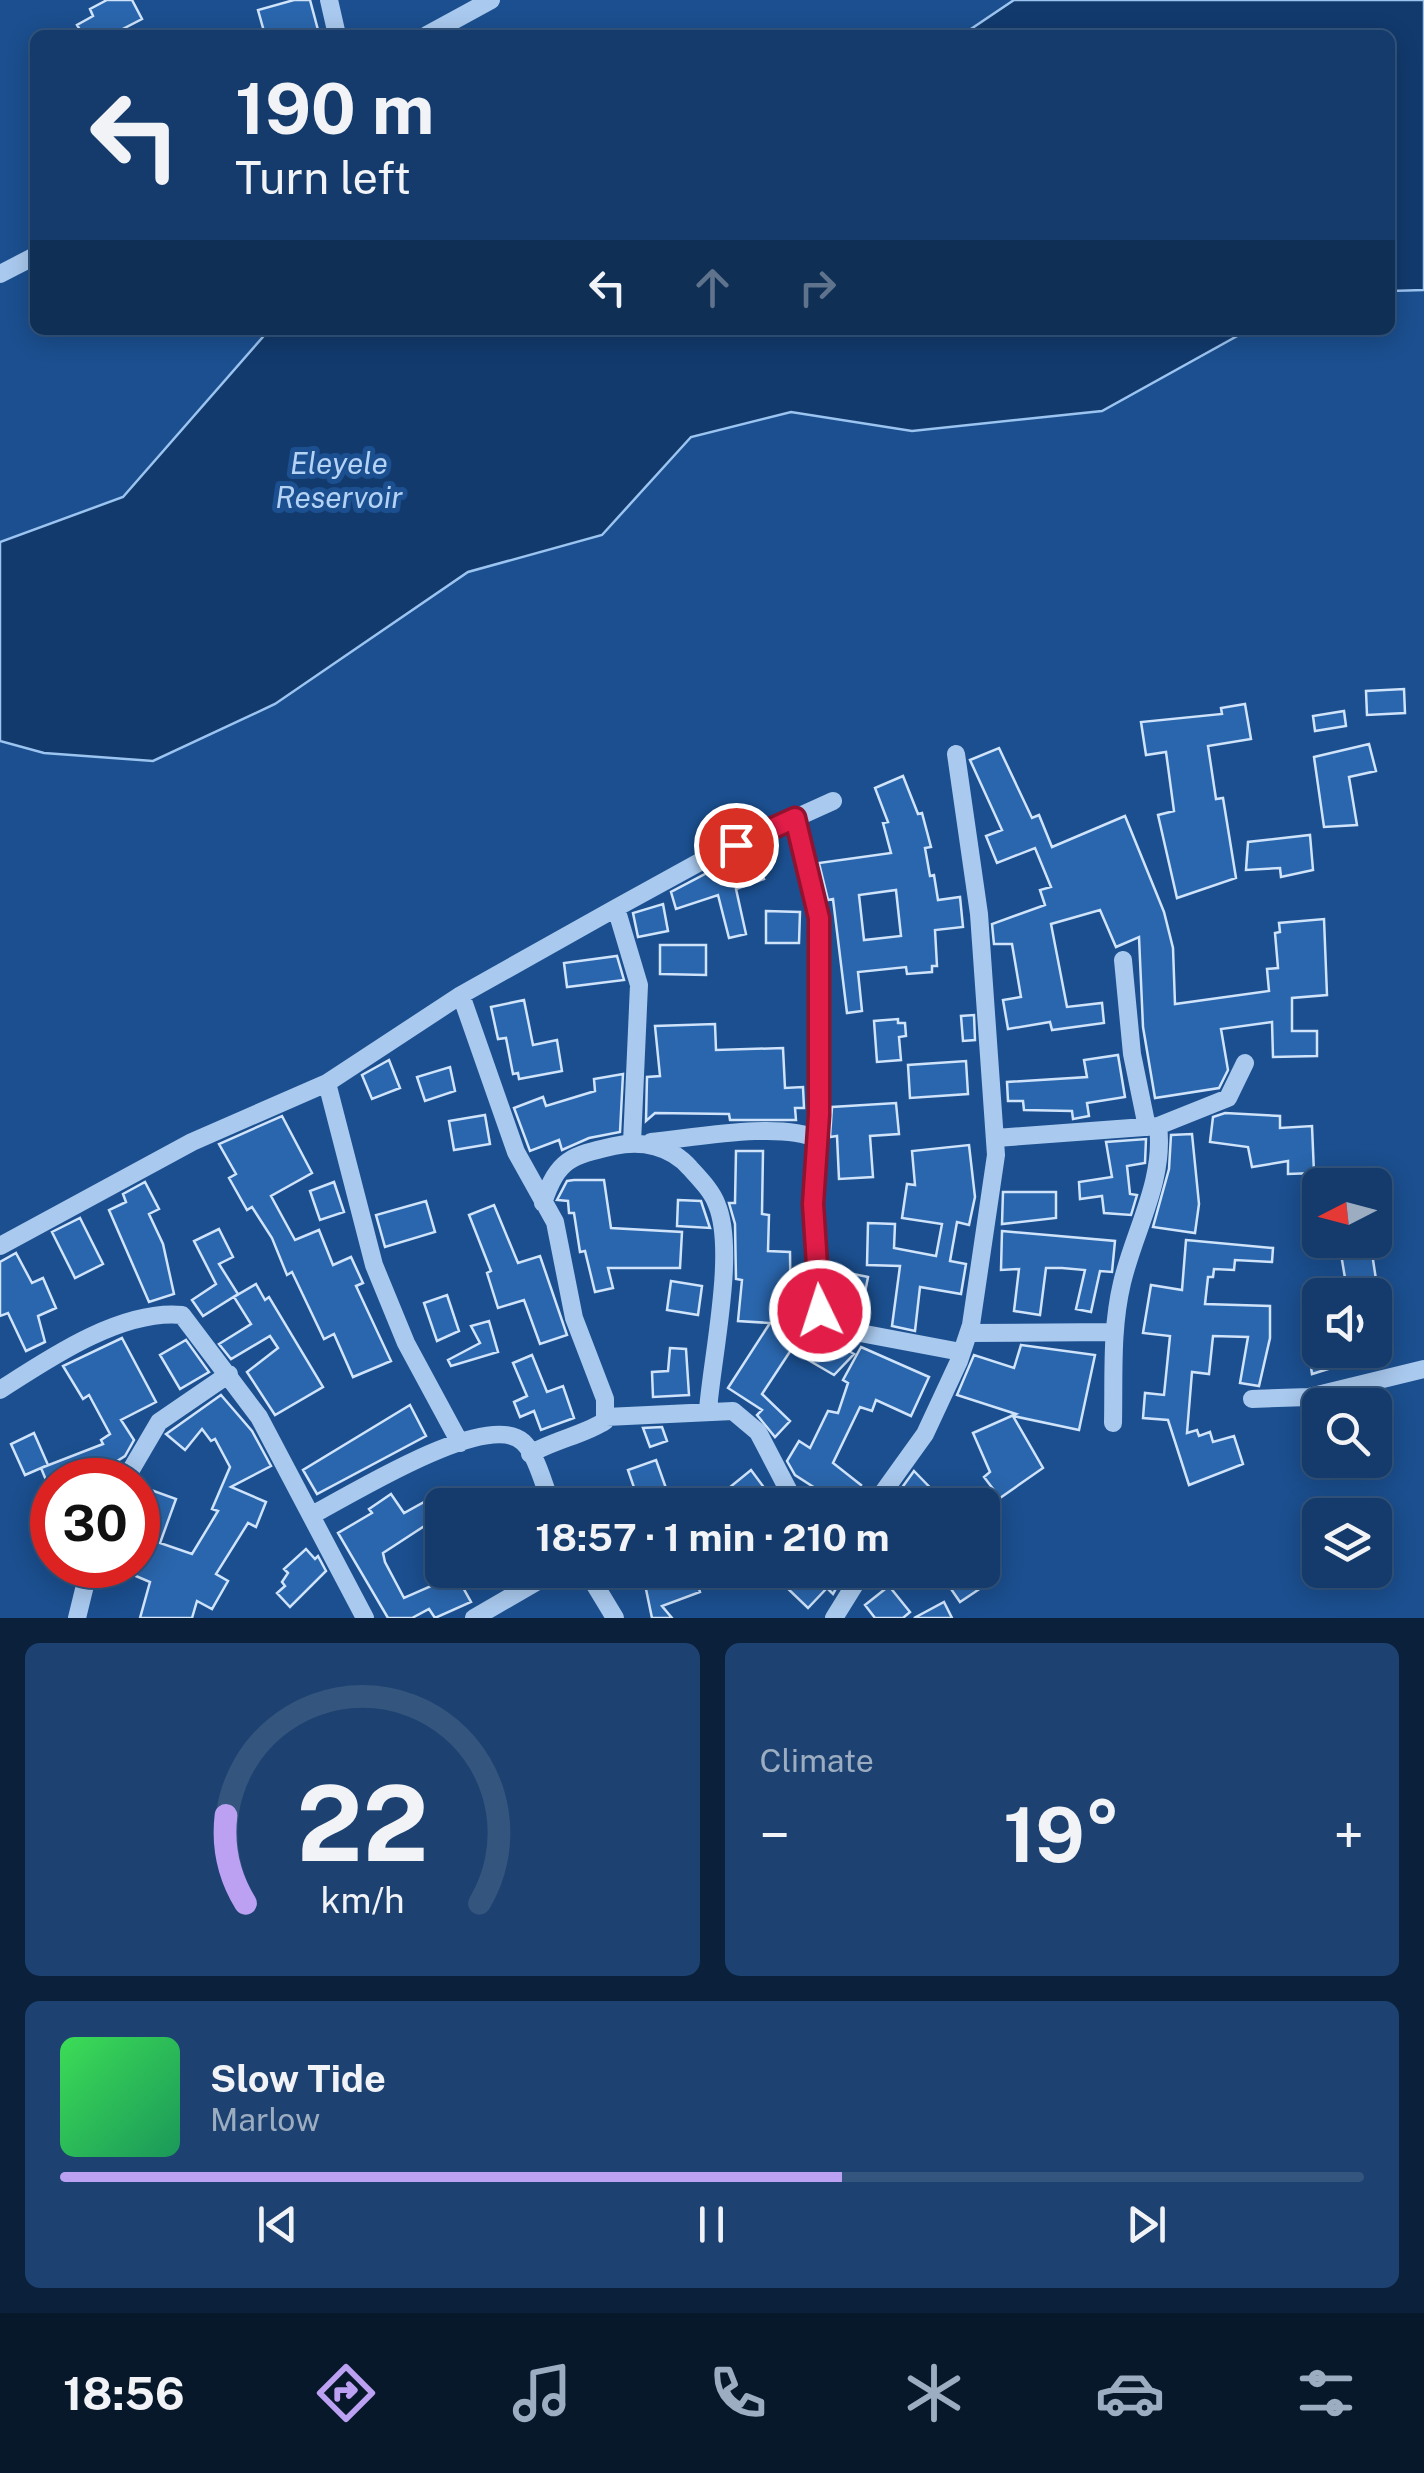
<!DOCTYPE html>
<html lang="en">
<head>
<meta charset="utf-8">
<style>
	body { margin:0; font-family:"Public Sans",sans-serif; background:#1d4271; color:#f1f3f6; height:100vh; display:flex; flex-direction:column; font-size:38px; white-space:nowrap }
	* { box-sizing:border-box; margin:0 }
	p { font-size:32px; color:#9dadc1 }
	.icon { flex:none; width:55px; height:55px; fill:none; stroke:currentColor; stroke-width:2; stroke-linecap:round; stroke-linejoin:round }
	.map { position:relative; height:1618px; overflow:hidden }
	.details { display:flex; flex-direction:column; gap:25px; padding:25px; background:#0b203b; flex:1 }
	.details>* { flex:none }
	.banner { position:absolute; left:30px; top:30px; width:1365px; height:305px; border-radius:15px; box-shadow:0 5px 25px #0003,0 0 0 2px #33557e; background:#143b6b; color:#f1f3f6; overflow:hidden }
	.needle { width:65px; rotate:264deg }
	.buttons { position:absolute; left:1302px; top:1168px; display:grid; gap:20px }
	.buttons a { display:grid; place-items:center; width:90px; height:90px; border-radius:15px; background:#143b6b; box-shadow:0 5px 25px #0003,0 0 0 2px #33557e; font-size:50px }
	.speed { position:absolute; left:30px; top:1458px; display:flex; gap:20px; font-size:50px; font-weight:700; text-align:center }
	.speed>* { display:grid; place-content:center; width:130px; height:130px; border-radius:50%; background:#143b6b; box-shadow:0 5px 25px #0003,0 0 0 2px #33557e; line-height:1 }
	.speed .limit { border:15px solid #d22; background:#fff; color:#111 }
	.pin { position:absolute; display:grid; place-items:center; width:85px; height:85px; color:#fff; margin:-42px; border:5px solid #fff; border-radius:50%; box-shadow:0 2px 10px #0007 }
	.me { position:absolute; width:110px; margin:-55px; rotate:356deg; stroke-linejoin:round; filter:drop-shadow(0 0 8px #0008) }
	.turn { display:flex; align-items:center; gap:35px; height:210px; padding:0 40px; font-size:45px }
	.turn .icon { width:130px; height:130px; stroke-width:2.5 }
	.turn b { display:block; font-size:70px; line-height:85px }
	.lanes { display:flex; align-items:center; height:95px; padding:0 40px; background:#0003; justify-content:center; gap:50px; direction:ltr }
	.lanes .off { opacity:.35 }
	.big { font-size:75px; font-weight:700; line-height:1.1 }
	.details .widget { flex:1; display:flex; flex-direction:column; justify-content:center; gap:15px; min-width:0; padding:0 35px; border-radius:15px; background:#1d4271 }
	.details .dial { align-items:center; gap:0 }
	.dial svg { height:260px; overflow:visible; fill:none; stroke:#33557e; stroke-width:7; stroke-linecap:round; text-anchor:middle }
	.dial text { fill:#f1f3f6; stroke:none }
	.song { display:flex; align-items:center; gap:30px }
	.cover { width:120px; height:120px; border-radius:15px; background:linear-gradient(135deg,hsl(130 70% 55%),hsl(150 70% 35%)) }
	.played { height:10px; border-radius:5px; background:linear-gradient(90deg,#bca0f2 60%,#33557e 60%) }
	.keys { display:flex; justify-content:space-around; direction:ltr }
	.heat { display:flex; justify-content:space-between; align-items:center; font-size:55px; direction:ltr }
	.details .tiles { flex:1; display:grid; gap:25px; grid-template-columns:1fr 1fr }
	.widget:last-child { grid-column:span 2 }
	.trip { position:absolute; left:425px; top:1488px; width:575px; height:100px; border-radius:15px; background:#143b6b; box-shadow:0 5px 25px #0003,0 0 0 2px #33557e; font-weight:700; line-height:100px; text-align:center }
	.tab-bar { display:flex; height:160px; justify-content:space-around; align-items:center; background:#08182b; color:#9dadc1 }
	.tab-bar .icon { width:70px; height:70px }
	.tab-bar .active { color:#bca0f2 }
	.tab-bar b { font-size:45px; color:#f1f3f6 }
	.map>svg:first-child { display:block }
</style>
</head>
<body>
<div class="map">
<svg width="1424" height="1618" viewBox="0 0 1424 1618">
	<rect width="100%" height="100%" fill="#1b4f8f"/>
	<path fill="#123a6d" stroke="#9cc4f0" stroke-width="2.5" d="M1014 0H1424V290L1390 291V35H962Z
		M269 330H1248L1102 411 912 431 791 412 691 437 602 535 468 572 275 704 153 761 44 753 0 741V542L123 497Z"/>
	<path fill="#2a66ad" stroke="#cfe3fa" stroke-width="2.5" fill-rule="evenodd" d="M107 0H132L142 19 111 35H83L77 25 93 16 90 9Z
		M294 0H310L318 30 265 35 258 10Z
		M1404 689 1405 713 1367 715 1366 691Z
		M1245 704 1251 739 1208 746 1216 799 1223 798 1236 878 1177 898 1158 815 1174 811 1166 752 1146 755 1141 722 1222 714 1221 708Z
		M1344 711 1346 726 1315 731 1313 716Z
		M1369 744 1376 771 1349 777 1357 825 1324 827 1314 757Z
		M999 748 1032 818 1039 815 1052 847 1125 816 1164 912 1173 948 1175 1004 1269 991 1267 969 1278 968 1275 933 1280 932 1279 923 1324 919 1327 995 1292 998V1031H1317V1056L1273 1057 1272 1022 1221 1029 1228 1070 1219 1088 1155 1098 1143 1027 1139 937 1116 947 1100 910 1051 924 1067 1007 1102 1003 1104 1023 1052 1030 1050 1022 1008 1029 1003 1000 1021 997 1012 944H994L992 924 1045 905 1040 890 1051 887 1035 848 997 863 986 836 1002 830 970 760Z
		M903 776 918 814 922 813 931 847 925 848 930 876 934 875 938 900 960 897 963 927 935 930 937 966H932V972L907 974 906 967 858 972 862 1011 847 1013 833 899 828 900 819 863 891 853 883 823 888 822 875 788ZM896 890 901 936 864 940 859 895Z
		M1310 835 1313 870 1281 877 1280 868 1246 870 1248 842Z
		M755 854 764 879 736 889 746 934 729 938 718 895 676 909 671 892 726 863Z
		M663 904 668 931 638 937 633 913Z
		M766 911 800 912 799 943H766Z
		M660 945H706V975L660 974Z
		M617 956 624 980 567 987 564 963Z
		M524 1000 533 1045 557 1040 562 1071 519 1079 518 1073 513 1074 506 1038 498 1039 491 1007Z
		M974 1015 975 1040 963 1041 961 1016Z
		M898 1019V1023H905L906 1036 899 1037 901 1060 877 1062 874 1021Z
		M715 1024 716 1050 783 1048 785 1088 803 1087 804 1108H795L796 1120H730L729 1114 655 1113 646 1121 647 1077 660 1076 655 1026Z
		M1118 1055 1125 1097 1087 1103 1089 1116 1073 1119 1072 1111 1024 1110 1023 1101H1008L1007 1082 1087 1077 1084 1060Z
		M389 1060 400 1088 372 1099 362 1075Z
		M966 1061 968 1094 910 1098 908 1065Z
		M450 1067 455 1091 425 1101 417 1077Z
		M623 1074 620 1132 589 1138 562 1150 559 1140 530 1151 514 1108 543 1097 546 1106 595 1091 594 1079Z
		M896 1103 899 1134 870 1136 873 1177 839 1179 837 1136 830 1137 832 1107Z
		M1225 1113 1280 1116V1128L1312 1126 1314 1173 1288 1174V1161L1252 1167 1248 1147 1210 1142 1213 1117Z
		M485 1115 490 1144 454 1150 449 1121Z
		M282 1116 312 1173 271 1196 295 1240 319 1230 333 1265 351 1257 363 1283 356 1286 391 1361 353 1377 334 1334 324 1339 292 1272 287 1275 272 1238 252 1207 247 1210 229 1178 236 1174 219 1144Z
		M1192 1134 1199 1204 1195 1233 1153 1227 1169 1169 1171 1135Z
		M1146 1139 1145 1163 1127 1166 1130 1194 1137 1195 1131 1215 1104 1213 1102 1196 1080 1199 1079 1182 1112 1177 1106 1142Z
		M969 1145 975 1197 969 1225 957 1222 950 1261 966 1264 961 1294 920 1287 915 1331 892 1326 900 1266 867 1265 868 1223 895 1224 894 1248 936 1256 942 1224 902 1218 907 1184 915 1185 912 1151Z
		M736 1151H763L762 1214 769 1215 768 1251 790 1252 791 1335 813 1344 819 1334 854 1354 834 1375 791 1350 762 1394 790 1421 775 1437 757 1415 762 1410 728 1388 770 1323 738 1321 742 1280 736 1279 735 1224 729 1203H735Z
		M574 1180H604L611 1228 682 1232 680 1268H608L613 1288 595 1292 585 1251 580 1252 574 1213H569L568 1201 557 1200 567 1181Z
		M145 1182 159 1209 149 1214 163 1244 174 1294 149 1302 109 1210 126 1202 123 1194Z
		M334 1182 344 1212 320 1220 310 1191Z
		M1003 1192H1056V1218L1002 1224Z
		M678 1200 701 1201 710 1228 677 1226Z
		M426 1201 435 1232 385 1247 376 1215Z
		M494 1205 518 1263 540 1256 567 1335 540 1344 524 1300 498 1308 487 1273 491 1271 469 1215Z
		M80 1218 103 1264 75 1278 52 1232Z
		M219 1229 233 1257 219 1264 238 1294 203 1316 192 1300 216 1284 194 1241Z
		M1002 1231 1115 1241 1112 1272 1100 1271 1091 1312 1076 1309 1085 1270 1062 1268H1046L1040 1315 1014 1311 1019 1269 1001 1270Z
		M1186 1240 1273 1248 1272 1262 1235 1260 1234 1270 1214 1269 1213 1277H1208L1205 1304 1270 1306V1338L1259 1386 1240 1383 1248 1337 1213 1336 1209 1374 1192 1372 1187 1433 1197 1430 1199 1436 1210 1432 1213 1442 1234 1436 1243 1464 1189 1485 1168 1420 1143 1418 1145 1393 1164 1395 1170 1336 1143 1333 1151 1285 1182 1290Z
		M1370 1240 1377 1286 1347 1290 1339 1242Z
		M16 1253 32 1283 43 1278 56 1308 38 1316 45 1342 26 1351 8 1313 0 1316V1262Z
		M834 1270 868 1277 862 1308 832 1302Z
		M671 1281 702 1286 698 1315 667 1310Z
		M256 1284 265 1300 269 1297 323 1387 275 1415 247 1372 278 1348 270 1336 231 1359 219 1344 251 1324 234 1297Z
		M447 1295 459 1331 437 1341 424 1303Z
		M1320 1306V1350H1342L1344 1364 1312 1374 1303 1309Z
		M489 1321 498 1352 451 1366 448 1360 480 1343 471 1326Z
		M122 1338 156 1402 121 1420 134 1440 125 1456 103 1470 108 1480H46L41 1468 103 1444 101 1440 110 1434 89 1395 83 1399 63 1366Z
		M186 1340 209 1372 180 1389 160 1355Z
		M1021 1345 1095 1355 1079 1430 1013 1416 1043 1468 1000 1498 984 1477 990 1472 973 1433 1016 1414 957 1395 974 1355 1014 1368Z
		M861 1347 929 1377 911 1416 876 1400 872 1411 860 1407 833 1463 861 1485 845 1505H818L826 1495 795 1475 787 1461 799 1441 810 1448 828 1411 838 1413 848 1383 843 1380Z
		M670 1348 686 1349 689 1395 653 1397 652 1372 668 1371Z
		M532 1355 547 1392 563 1386 574 1418 541 1430 534 1411 520 1417 514 1402 527 1396 513 1363Z
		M221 1395 252 1431 271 1466 231 1487 266 1502 256 1527 248 1523 216 1574 228 1581 212 1609 197 1601 192 1618H140L150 1582 110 1565H138L140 1486 176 1499 160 1543 192 1554 218 1511 212 1509 230 1467 215 1439 211 1441 202 1429 185 1450 166 1434Z
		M410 1405 426 1436 317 1494 303 1470Z
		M662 1427 667 1441 650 1447 643 1428Z
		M34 1433 48 1465 25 1475 11 1444Z
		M656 1460 672 1505H640L628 1470Z
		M751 1470 777 1505H708Z
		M914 1471 947 1505H898L893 1500Z
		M442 1492V1556L426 1525 383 1553 385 1562 404 1598 456 1575 471 1602 435 1618 429 1609 412 1618H388L338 1533 372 1513 369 1509 391 1494 404 1513Z
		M306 1549 315 1559 318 1556 326 1571 290 1607 277 1593 285 1586 282 1582 288 1573 284 1569Z
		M642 1570H693L700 1592 662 1606 672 1618H652Z
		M754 1570H843V1576L833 1594 827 1588 808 1608 781 1582 776 1588Z
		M938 1570H968L981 1588 960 1602Z
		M889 1586 910 1612 903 1618H875L865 1605Z
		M944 1602 952 1618H914Z"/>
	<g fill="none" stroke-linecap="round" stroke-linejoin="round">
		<path stroke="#a9c9ee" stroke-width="18" d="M329 0 337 35
			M427 35 491 0
			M0 274 35 256
			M795 818 819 918V1115L813 1205 820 1311 839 1329 961 1352
			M616 908 639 985 632 1143
			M1123 960 1132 1054 1147 1127
			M461 995 516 1152 555 1222 574 1318 605 1399V1421C586 1434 554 1440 530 1454
			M327 1083 374 1265 406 1343 460 1443
			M996 1138 1158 1126 1228 1098 1245 1063
			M651 1142C693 1138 780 1121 817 1139
			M543 1203C558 1159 570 1156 614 1146 642 1140 671 1146 690 1168 700 1179 712 1191 717 1205 736 1252 712 1357 708 1410
			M0 1246 192 1142 327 1083 461 995 616 908 707 858 833 801
			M969 1333 1114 1332
			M0 1390C48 1359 121 1309 182 1315L259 1417 365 1618
			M1252 1399 1309 1397 1424 1369
			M606 1417 733 1411 758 1432 796 1505
			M1113 1423C1114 1376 1111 1329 1122 1283 1134 1231 1165 1181 1158 1126
			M125 1480 159 1422 229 1374
			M874 1505 925 1434 959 1361 971 1325 996 1155 979 914 956 754
			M312 1515C351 1495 487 1409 523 1442 537 1455 544 1487 552 1505
			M586 1570 615 1618
			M77 1618 90 1565
			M474 1618 557 1570
			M834 1618 857 1581 855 1570"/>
	</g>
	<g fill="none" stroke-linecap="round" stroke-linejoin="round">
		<defs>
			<path id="route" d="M736 845 795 818 819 918V1115L813 1204 820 1311"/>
		</defs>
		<use href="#route" stroke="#92132f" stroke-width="25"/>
		<use href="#route" stroke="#e11d48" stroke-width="18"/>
	</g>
	<g text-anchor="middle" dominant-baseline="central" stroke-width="10" stroke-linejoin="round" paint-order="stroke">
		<g font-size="30" font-style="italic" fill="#b5d3f5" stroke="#1b4f8f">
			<text x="339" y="463">Eleyele<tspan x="339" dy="34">Reservoir</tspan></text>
		</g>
	</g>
</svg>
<div class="buttons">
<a><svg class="needle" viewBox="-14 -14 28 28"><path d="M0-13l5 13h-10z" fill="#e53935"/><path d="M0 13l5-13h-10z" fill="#9dadc1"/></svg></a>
<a><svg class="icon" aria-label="sound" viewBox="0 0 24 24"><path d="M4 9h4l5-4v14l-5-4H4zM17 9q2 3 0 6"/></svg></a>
<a><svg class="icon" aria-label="search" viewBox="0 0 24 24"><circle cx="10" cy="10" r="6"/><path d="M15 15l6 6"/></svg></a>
<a><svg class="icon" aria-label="layers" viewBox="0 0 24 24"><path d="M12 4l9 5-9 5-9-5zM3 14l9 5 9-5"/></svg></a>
</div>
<div class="speed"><div class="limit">30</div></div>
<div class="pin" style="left:736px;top:845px;background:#d93025"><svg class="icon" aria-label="arrive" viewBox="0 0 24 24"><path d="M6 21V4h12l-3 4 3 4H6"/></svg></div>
<svg class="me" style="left:820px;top:1311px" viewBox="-20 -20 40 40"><circle r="17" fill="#e11d48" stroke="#fff" stroke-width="3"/><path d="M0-11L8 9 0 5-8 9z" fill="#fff"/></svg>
<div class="trip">18:57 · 1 min · 210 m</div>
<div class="banner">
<div class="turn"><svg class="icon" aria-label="left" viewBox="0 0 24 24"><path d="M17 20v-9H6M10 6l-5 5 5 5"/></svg><div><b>190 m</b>Turn left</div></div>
<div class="lanes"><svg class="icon" aria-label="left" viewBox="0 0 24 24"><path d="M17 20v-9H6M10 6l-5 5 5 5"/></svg><svg class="icon off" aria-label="ahead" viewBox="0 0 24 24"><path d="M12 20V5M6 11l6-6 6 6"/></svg><svg class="icon off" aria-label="right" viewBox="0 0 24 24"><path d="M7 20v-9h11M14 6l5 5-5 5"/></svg></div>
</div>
</div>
<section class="details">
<div class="tiles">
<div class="widget dial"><svg viewBox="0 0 100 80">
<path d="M14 69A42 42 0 1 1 86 69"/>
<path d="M14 69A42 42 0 0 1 8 42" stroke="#bca0f2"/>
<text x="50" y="56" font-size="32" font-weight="700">22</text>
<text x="50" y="72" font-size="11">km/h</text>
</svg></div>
<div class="widget"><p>Climate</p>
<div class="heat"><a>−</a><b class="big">19°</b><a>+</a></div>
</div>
<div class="widget">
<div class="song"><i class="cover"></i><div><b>Slow Tide</b><p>Marlow</p></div></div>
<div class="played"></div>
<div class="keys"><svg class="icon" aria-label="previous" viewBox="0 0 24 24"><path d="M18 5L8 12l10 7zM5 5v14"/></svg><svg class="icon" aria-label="pause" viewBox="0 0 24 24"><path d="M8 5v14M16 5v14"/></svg><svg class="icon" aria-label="next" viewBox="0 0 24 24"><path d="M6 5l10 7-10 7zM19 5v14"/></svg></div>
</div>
</div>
</section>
<nav class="tab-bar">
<b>18:56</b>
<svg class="icon active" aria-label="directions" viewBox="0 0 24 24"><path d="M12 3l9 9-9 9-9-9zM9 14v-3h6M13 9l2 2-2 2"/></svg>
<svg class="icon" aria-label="music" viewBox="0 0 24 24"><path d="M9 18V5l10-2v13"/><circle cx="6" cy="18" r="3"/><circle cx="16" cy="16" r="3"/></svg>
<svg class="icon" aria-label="phone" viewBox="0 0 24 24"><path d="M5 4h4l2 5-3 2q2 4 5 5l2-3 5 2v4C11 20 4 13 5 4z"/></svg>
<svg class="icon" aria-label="climate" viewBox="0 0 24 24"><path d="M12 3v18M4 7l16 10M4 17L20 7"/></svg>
<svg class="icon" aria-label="car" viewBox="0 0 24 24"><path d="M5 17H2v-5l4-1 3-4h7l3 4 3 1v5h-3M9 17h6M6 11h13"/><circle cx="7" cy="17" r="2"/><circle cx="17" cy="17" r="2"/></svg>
<svg class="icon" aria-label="filters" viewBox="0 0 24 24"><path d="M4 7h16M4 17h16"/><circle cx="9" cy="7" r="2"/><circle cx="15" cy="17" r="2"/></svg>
</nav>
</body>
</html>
